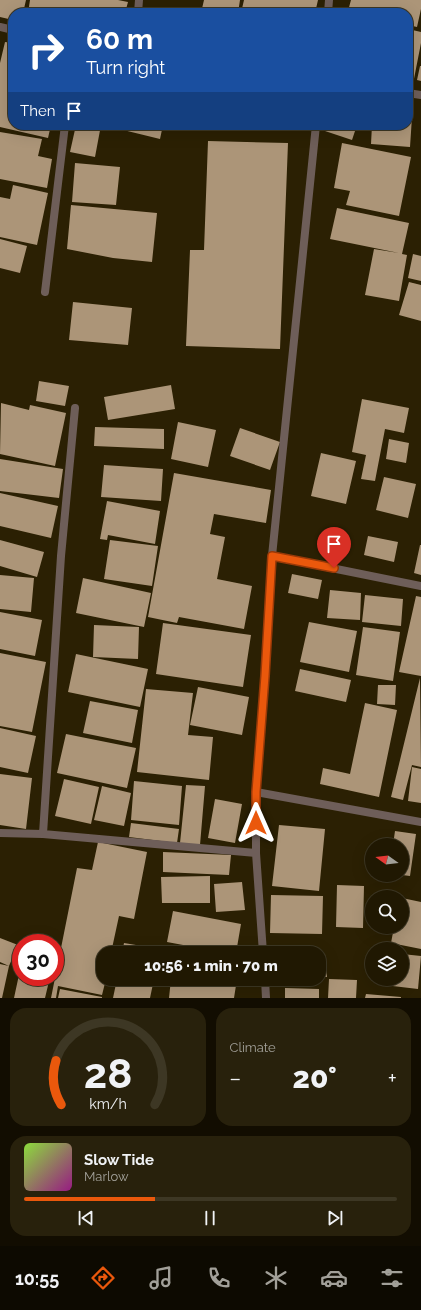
<!DOCTYPE html>
<html lang="en">
<head>
<meta charset="utf-8">
<style>
	body { margin:0; font-family:Raleway,sans-serif; background:#28210c; color:#f1f3f6; height:100vh; display:flex; flex-direction:column; font-size:15px; white-space:nowrap }
	* { box-sizing:border-box; margin:0 }
	p { font-size:13px; color:#a2a099 }
	.icon { flex:none; width:22px; height:22px; fill:none; stroke:currentColor; stroke-width:2; stroke-linecap:round; stroke-linejoin:round }
	.map { position:relative; height:998px; overflow:hidden }
	.sheet { display:flex; flex-direction:column; gap:10px; padding:10px; background:#120d01; flex:1 }
	.sheet>* { flex:none }
	.guide { position:absolute; left:8px; top:8px; width:405px; height:122px; border-radius:16px; box-shadow:0 4px 16px #0002,0 0 0 1px #3d3724; background:#1a4fa0; color:#fff; overflow:hidden }
	.needle { width:26px; rotate:284deg }
	.buttons { position:absolute; left:365px; top:838px; display:grid; gap:8px }
	.buttons a { display:grid; place-items:center; width:44px; height:44px; border-radius:50%; background:#201802; box-shadow:0 4px 16px #0002,0 0 0 1px #3d3724; font-size:20px }
	.speed { position:absolute; left:12px; top:934px; display:flex; gap:8px; font-size:20px; font-weight:700; text-align:center }
	.speed>* { display:grid; place-content:center; width:52px; height:52px; border-radius:50%; background:#201802; box-shadow:0 4px 16px #0002,0 0 0 1px #3d3724; line-height:1 }
	.speed .limit { border:6px solid #d22; background:#fff; color:#111 }
	.pin { position:absolute; display:grid; place-items:center; width:34px; height:34px; color:#fff; margin:-41px -17px; border-radius:50% 50% 50% 0; rotate:-45deg; box-shadow:0 0 4px #0007 }
	.pin .icon { rotate:45deg }
	.me { position:absolute; width:44px; margin:-22px; rotate:0deg; stroke-linejoin:round; filter:drop-shadow(0 0 3px #0008) }
	.turn { display:flex; align-items:center; gap:14px; height:84px; padding:0 12px; font-size:18px }
	.turn .icon { width:52px; height:52px; stroke-width:2.5 }
	.turn b { display:block; font-size:28px; line-height:34px }
	.then { display:flex; align-items:center; height:38px; padding:0 12px; background:#0003; gap:8px; font-size:15px }
	.big { font-size:30px; font-weight:800; line-height:1.1 }
	.sheet .widget { flex:1; display:flex; flex-direction:column; justify-content:center; gap:6px; min-width:0; padding:0 14px; border-radius:16px; background:#28210c }
	.sheet .dial { align-items:center; gap:0 }
	.dial svg { height:104px; overflow:visible; fill:none; stroke:#3d3724; stroke-width:7; stroke-linecap:round; text-anchor:middle }
	.dial text { fill:#f1f3f6; stroke:none }
	.song { display:flex; align-items:center; gap:12px }
	.cover { width:48px; height:48px; border-radius:6px; background:linear-gradient(135deg,hsl(90 70% 55%),hsl(310 70% 35%)) }
	.played { height:4px; border-radius:2px; background:linear-gradient(90deg,#ea580c 35%,#3d3724 35%) }
	.keys { display:flex; justify-content:space-around; direction:ltr }
	.heat { display:flex; justify-content:space-between; align-items:center; font-size:22px; direction:ltr }
	.sheet .tiles { flex:1; display:grid; gap:10px; grid-template-columns:1fr 1fr }
	.widget:last-child { grid-column:span 2 }
	.trip { position:absolute; left:96px; top:946px; width:230px; height:40px; border-radius:16px; background:#201802; box-shadow:0 4px 16px #0002,0 0 0 1px #3d3724; font-weight:800; line-height:40px; text-align:center }
	.tabs { display:flex; height:64px; justify-content:space-around; align-items:center; background:#0d0a01; color:#a2a099 }
	.tabs .icon { width:28px; height:28px }
	.tabs .on { color:#ea580c }
	.tabs b { font-size:18px; color:#f1f3f6 }
	.map>svg:first-child { display:block }
</style>
</head>
<body>
<div class="map">
<svg width="421" height="998" viewBox="0 0 421 998">
	<rect width="100%" height="100%" fill="#2b2003"/>
	<path fill="#ac9578" d="M0 0H26L23 13H13V20L0 17Z
		M30 0H118L128 2 125 13H28Z
		M204 0H240L238 13H201Z
		M244 0H318L315 13H241Z
		M351 0H421V9L417 27 408 25V13H355L348 11Z
		M408 29 421 32V43L412 89 408 88Z
		M5 42 13 43V125H51L48 138 0 127V63Z
		M420 66H421V81L417 80Z
		M408 102H413L410 147 371 144 372 125H408Z
		M76 125H101L95 157 70 152Z
		M111 125H163L160 139 111 127Z
		M327 125H357L352 140 325 131Z
		M0 132 42 139 38 156 52 159 47 188 0 179Z
		M208 141 288 143 280 349 186 346 190 250H204Z
		M342 143 411 157 399 216 346 205 350 191 334 188Z
		M75 163 120 167 116 205 72 202Z
		M13 185 48 193 37 245 0 237V197L10 199Z
		M71 205 157 213 152 262 113 258 67 249Z
		M337 208 409 223 402 254 407 255 399 301 365 295 374 249 399 253 330 239Z
		M0 239 27 246 20 273 0 268Z
		M413 254 421 256V281L408 278Z
		M409 282 421 285V321L399 315Z
		M73 302 132 308 128 345 69 340Z
		M39 381 69 386 65 406 36 401Z
		M171 385 175 409 108 420 104 397Z
		M362 399 409 408 404 433 385 429 375 481 361 479 366 455 352 452Z
		M1 403 29 410 30 405 66 413 55 466 0 454Z
		M178 422 216 430 208 467 171 459Z
		M95 427 164 429V449L94 446Z
		M240 428 280 442 270 470 230 456Z
		M389 439 409 443 406 463 386 459Z
		M321 453 356 461 346 504 311 496Z
		M0 459 63 469 59 498 0 491Z
		M104 465 163 469 161 501 101 497Z
		M174 473 271 490 266 523 214 514 210 534 225 537 217 579 252 586 244 629 179 617 177 623 148 617Z
		M384 477 416 484 408 518 376 510Z
		M0 493 58 506 51 538 0 526Z
		M107 501 160 511 155 544 108 535 107 540 100 539Z
		M368 536 398 542 394 562 364 555Z
		M0 540 44 552 37 577 0 566Z
		M110 540 158 546 152 586 104 579Z
		M420 545H421V575L414 573Z
		M292 574 322 580 318 599 288 593Z
		M0 575 34 578 31 612 0 609Z
		M83 578 151 593 144 627 76 613Z
		M330 590 361 593 360 620 327 618Z
		M365 595 403 599 401 626 362 622Z
		M416 596 421 597V676L399 672Z
		M0 612 42 620 35 656 0 649Z
		M309 622 357 631 349 672 300 662Z
		M163 623 251 635 243 687 156 674Z
		M94 625 139 627 138 659 93 657Z
		M363 627 400 632 393 681 356 675Z
		M0 653 46 662 32 732 0 726Z
		M76 654 148 669 140 707 68 692Z
		M300 669 351 680 346 702 295 691Z
		M420 678 421 767 412 765 403 800 391 797Z
		M378 685H396L395 705 377 704Z
		M198 687 249 697 242 735 190 725Z
		M146 689 193 693 188 735 213 737 209 780 137 772Z
		M90 701 138 710 132 743 83 733Z
		M365 703 397 710 379 797 320 784 323 768 350 774Z
		M0 728 36 736 28 773 0 767Z
		M66 734 136 748 127 788 57 773Z
		M412 767 421 769V803L408 801Z
		M0 774 32 778 26 829 0 825Z
		M64 779 99 787 91 824 55 816Z
		M134 781 182 786 179 825 131 820Z
		M186 785 205 786 200 845 180 843Z
		M102 786 131 793 124 826 94 820Z
		M215 799 242 804 235 843 208 838Z
		M131 823 179 829 177 843 129 837Z
		M279 825 325 829 319 891 272 886Z
		M395 831 416 834 410 876 402 875V845H393Z
		M98 842 147 852 134 919 119 916 111 953H103V979H106L102 995 58 986 56 998H51L77 868 92 870Z
		M163 852 231 855 229 875 163 872Z
		M210 876V903H162L161 877Z
		M242 882 245 910 216 912 214 884Z
		M337 885 364 886 363 928 336 927Z
		M271 895 323 896 322 934 270 933Z
		M402 898 421 902V949L391 943 394 927H402Z
		M173 911 241 924 236 953H226L167 942Z
		M0 938 18 945 9 966 0 962Z
		M27 939 42 942V943H26Z
		M124 943 160 949 159 953H122Z
		M319 954H325L327 977H319Z
		M402 954 421 956 418 989 384 985 385 979H402Z
		M0 964 9 966 2 998H0Z
		M20 970 21 977H50L45 998H14Z
		M117 979H154L150 998H113Z
		M171 979H237L234 998H169Z
		M329 979 357 980 356 998H328Z
		M285 988 319 989V998H285Z
		M60 989 102 997V998H58Z
		M366 994 401 997V998H365Z"/>
	<g fill="none" stroke-linecap="round" stroke-linejoin="round">
		<path stroke="#6e5e59" stroke-width="8" d="M138 13 139 0
			M328 13 329 0
			M0 27 13 30
			M408 93 421 95
			M45 292 65 125
			M272 556 421 586
			M256 792 421 822
			M0 833 43 834 256 853
			M43 834 61 556 75 408
			M263 953 256 853V792L265 675 272 556 316 125
			M265 979 266 998"/>
	</g>
	<g fill="none" stroke-linecap="round" stroke-linejoin="round">
		<defs>
			<path id="route" d="M256 823V792L265 676 272 556 334 568"/>
		</defs>
		<use href="#route" stroke="#983908" stroke-width="10"/>
		<use href="#route" stroke="#ea580c" stroke-width="7"/>
	</g>
</svg>
<div class="buttons">
<a><svg class="needle" viewBox="-14 -14 28 28"><path d="M0-13l5 13h-10z" fill="#e53935"/><path d="M0 13l5-13h-10z" fill="#a2a099"/></svg></a>
<a><svg class="icon" aria-label="search" viewBox="0 0 24 24"><circle cx="10" cy="10" r="6"/><path d="M15 15l6 6"/></svg></a>
<a><svg class="icon" aria-label="layers" viewBox="0 0 24 24"><path d="M12 4l9 5-9 5-9-5zM3 14l9 5 9-5"/></svg></a>
</div>
<div class="speed"><div class="limit">30</div></div>
<div class="pin" style="left:334px;top:568px;background:#d93025"><svg class="icon" aria-label="arrive" viewBox="0 0 24 24"><path d="M6 21V4h12l-3 4 3 4H6"/></svg></div>
<svg class="me" style="left:256px;top:823px" viewBox="-20 -20 40 40"><path d="M0-17L14 15 0 8-14 15z" fill="#ea580c" stroke="#fff" stroke-width="4"/></svg>
<div class="trip">10:56 · 1 min · 70 m</div>
<div class="guide">
<div class="turn"><svg class="icon" aria-label="right" viewBox="0 0 24 24"><path d="M7 20v-9h11M14 6l5 5-5 5"/></svg><div><b>60 m</b>Turn right</div></div>
<div class="then">Then<svg class="icon" aria-label="arrive" viewBox="0 0 24 24"><path d="M6 21V4h12l-3 4 3 4H6"/></svg></div>
</div>
</div>
<section class="sheet">
<div class="tiles">
<div class="widget dial"><svg viewBox="0 0 100 80">
<path d="M14 69A42 42 0 1 1 86 69"/>
<path d="M14 69A42 42 0 0 1 10 35" stroke="#ea580c"/>
<text x="50" y="56" font-size="32" font-weight="700">28</text>
<text x="50" y="72" font-size="11">km/h</text>
</svg></div>
<div class="widget"><p>Climate</p>
<div class="heat"><a>−</a><b class="big">20°</b><a>+</a></div>
</div>
<div class="widget">
<div class="song"><i class="cover"></i><div><b>Slow Tide</b><p>Marlow</p></div></div>
<div class="played"></div>
<div class="keys"><svg class="icon" aria-label="previous" viewBox="0 0 24 24"><path d="M18 5L8 12l10 7zM5 5v14"/></svg><svg class="icon" aria-label="pause" viewBox="0 0 24 24"><path d="M8 5v14M16 5v14"/></svg><svg class="icon" aria-label="next" viewBox="0 0 24 24"><path d="M6 5l10 7-10 7zM19 5v14"/></svg></div>
</div>
</div>
</section>
<nav class="tabs">
<b>10:55</b>
<svg class="icon on" aria-label="directions" viewBox="0 0 24 24"><path d="M12 3l9 9-9 9-9-9zM9 14v-3h6M13 9l2 2-2 2"/></svg>
<svg class="icon" aria-label="music" viewBox="0 0 24 24"><path d="M9 18V5l10-2v13"/><circle cx="6" cy="18" r="3"/><circle cx="16" cy="16" r="3"/></svg>
<svg class="icon" aria-label="phone" viewBox="0 0 24 24"><path d="M5 4h4l2 5-3 2q2 4 5 5l2-3 5 2v4C11 20 4 13 5 4z"/></svg>
<svg class="icon" aria-label="climate" viewBox="0 0 24 24"><path d="M12 3v18M4 7l16 10M4 17L20 7"/></svg>
<svg class="icon" aria-label="car" viewBox="0 0 24 24"><path d="M5 17H2v-5l4-1 3-4h7l3 4 3 1v5h-3M9 17h6M6 11h13"/><circle cx="7" cy="17" r="2"/><circle cx="17" cy="17" r="2"/></svg>
<svg class="icon" aria-label="filters" viewBox="0 0 24 24"><path d="M4 7h16M4 17h16"/><circle cx="9" cy="7" r="2"/><circle cx="15" cy="17" r="2"/></svg>
</nav>
</body>
</html>
